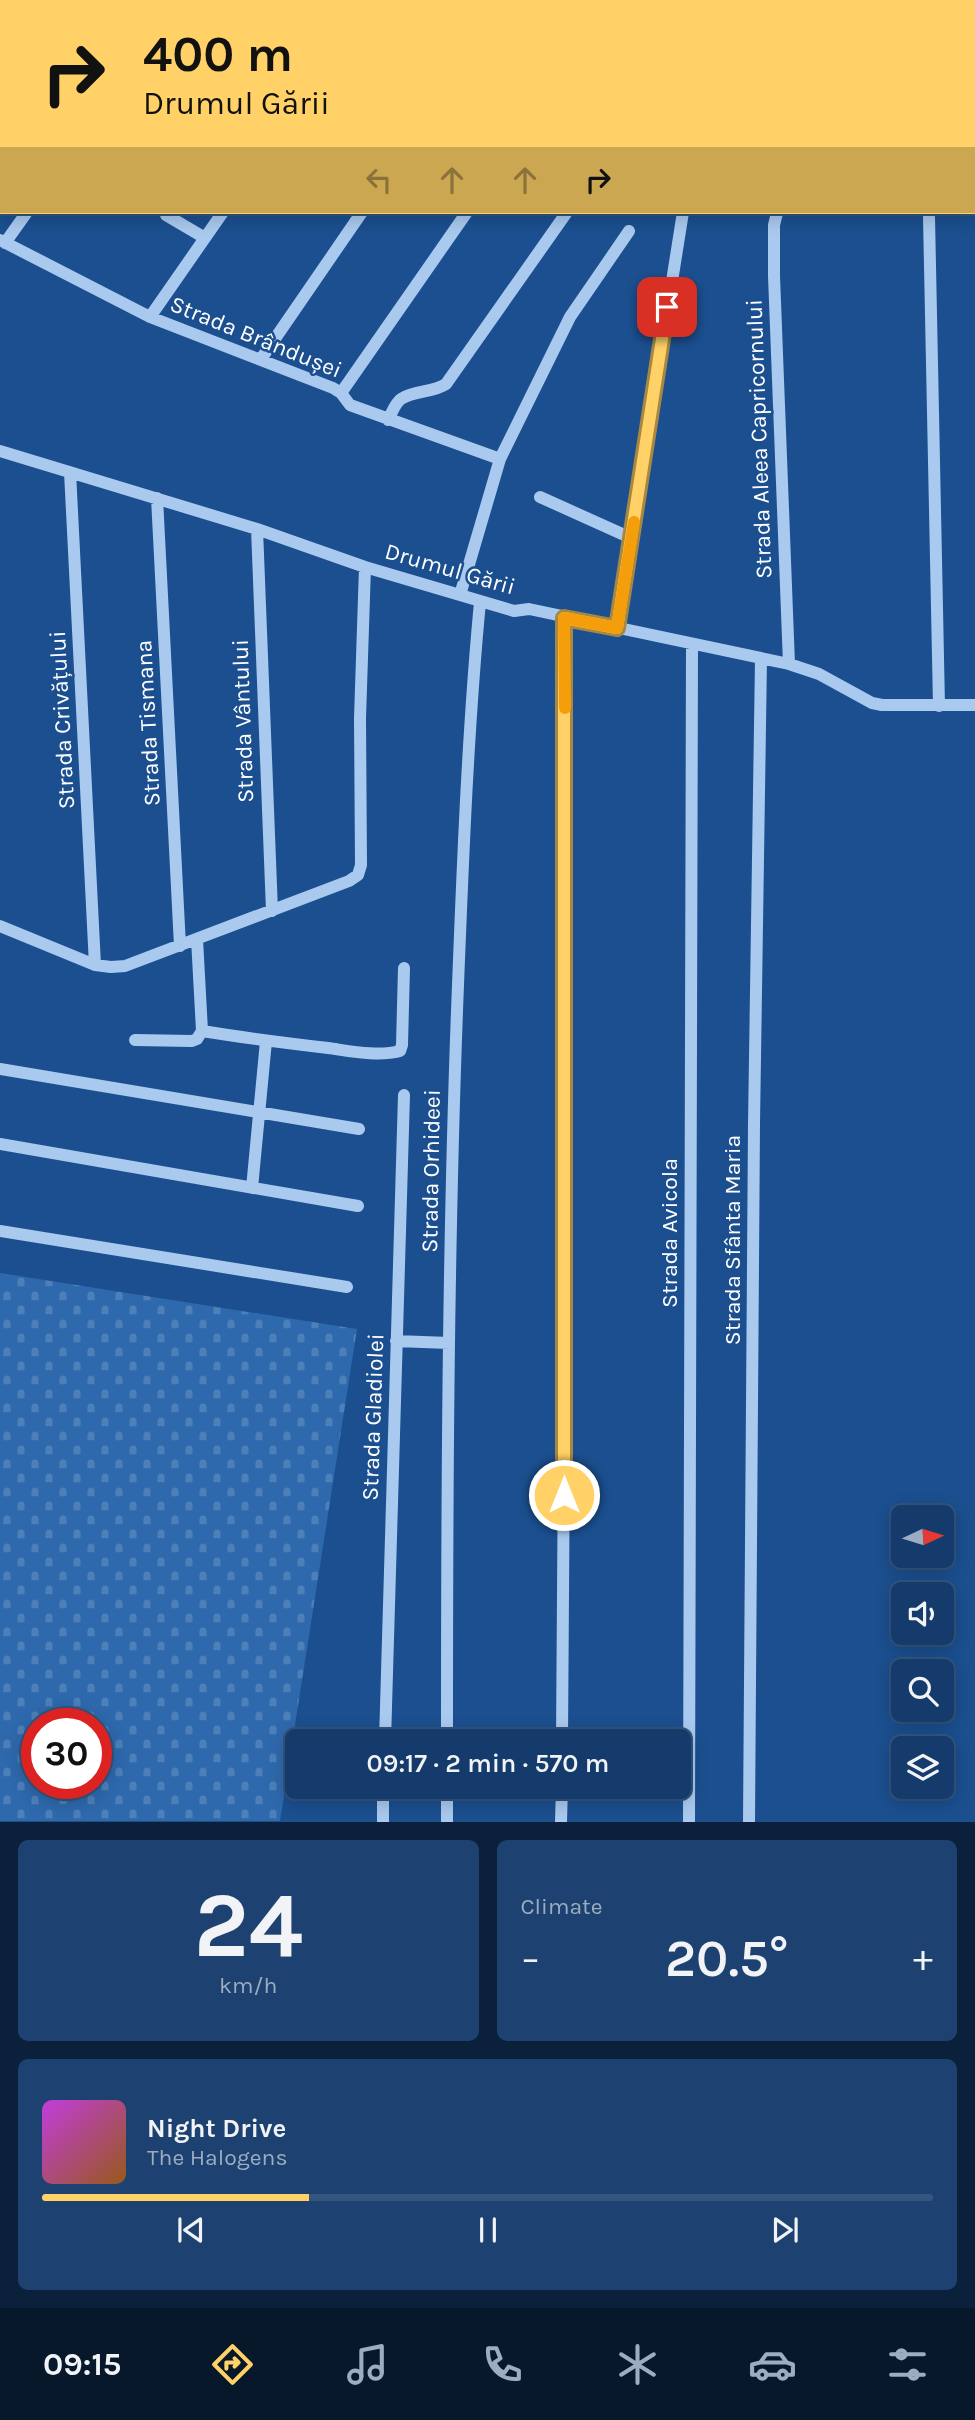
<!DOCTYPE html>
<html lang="en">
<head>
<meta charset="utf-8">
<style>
	body { margin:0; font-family:Karla,sans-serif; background:#1d4271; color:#f1f3f6; height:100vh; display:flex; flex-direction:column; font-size:26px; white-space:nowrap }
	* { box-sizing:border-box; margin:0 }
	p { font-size:23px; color:#9dadc1 }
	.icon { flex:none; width:38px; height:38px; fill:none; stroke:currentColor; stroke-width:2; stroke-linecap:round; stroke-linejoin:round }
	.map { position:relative; height:1822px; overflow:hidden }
	.sheet { display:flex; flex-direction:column; gap:18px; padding:18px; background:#0b203b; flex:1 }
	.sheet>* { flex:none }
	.hud { position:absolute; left:0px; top:0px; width:976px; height:214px; box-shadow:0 4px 18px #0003,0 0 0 2px #33557e; background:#ffd166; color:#111; overflow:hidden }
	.needle { width:46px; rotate:86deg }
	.fabs { position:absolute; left:891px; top:1505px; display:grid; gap:14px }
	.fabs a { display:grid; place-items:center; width:63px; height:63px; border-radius:10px; background:#143b6b; box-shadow:0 4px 18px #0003,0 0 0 2px #33557e; font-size:35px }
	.speed { position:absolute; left:21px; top:1708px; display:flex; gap:14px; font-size:35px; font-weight:700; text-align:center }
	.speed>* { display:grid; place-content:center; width:91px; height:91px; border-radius:50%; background:#143b6b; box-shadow:0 4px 18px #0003,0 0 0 2px #33557e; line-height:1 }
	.speed .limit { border:10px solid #d22; background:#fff; color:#111 }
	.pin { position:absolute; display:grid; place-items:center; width:60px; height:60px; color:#fff; margin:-30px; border-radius:14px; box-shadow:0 4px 10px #0006 }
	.me { position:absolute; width:77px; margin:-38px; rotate:0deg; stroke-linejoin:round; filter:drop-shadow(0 0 5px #0008) }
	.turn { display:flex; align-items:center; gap:24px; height:147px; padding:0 28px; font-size:32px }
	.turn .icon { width:91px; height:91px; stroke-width:2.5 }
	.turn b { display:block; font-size:49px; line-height:60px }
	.lanes { display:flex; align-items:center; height:66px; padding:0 28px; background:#0003; justify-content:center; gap:35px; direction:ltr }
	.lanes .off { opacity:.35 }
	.big { font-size:52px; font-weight:600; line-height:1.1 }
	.sheet .tile { flex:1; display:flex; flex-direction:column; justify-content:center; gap:10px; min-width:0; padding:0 24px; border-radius:10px; background:#1d4271 }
	.sheet .dial { align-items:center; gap:0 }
	.dial b { font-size:91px; line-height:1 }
	.song { display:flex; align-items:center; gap:21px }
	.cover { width:84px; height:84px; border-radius:10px; background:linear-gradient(135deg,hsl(290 70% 55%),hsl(30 70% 35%)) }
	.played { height:7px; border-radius:4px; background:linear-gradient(90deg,#ffd166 30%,#33557e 30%) }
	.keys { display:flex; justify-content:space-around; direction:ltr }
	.heat { display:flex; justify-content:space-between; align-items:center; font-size:38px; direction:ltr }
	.sheet .tiles { flex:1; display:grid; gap:18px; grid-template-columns:1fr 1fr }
	.tile:last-child { grid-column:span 2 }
	.trip { position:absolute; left:285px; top:1729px; width:406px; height:70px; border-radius:10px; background:#143b6b; box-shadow:0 4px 18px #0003,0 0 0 2px #33557e; font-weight:600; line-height:70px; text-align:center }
	.menu { display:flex; height:112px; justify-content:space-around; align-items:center; background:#08182b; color:#9dadc1 }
	.menu .icon { width:49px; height:49px }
	.menu .on { color:#ffd166 }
	.menu b { font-size:32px; color:#f1f3f6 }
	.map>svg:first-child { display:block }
</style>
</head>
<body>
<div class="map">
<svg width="975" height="1822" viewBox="0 0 975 1822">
	<defs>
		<pattern id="cemetery-stones" width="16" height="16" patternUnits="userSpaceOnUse" patternTransform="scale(1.75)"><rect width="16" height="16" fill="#2e69ad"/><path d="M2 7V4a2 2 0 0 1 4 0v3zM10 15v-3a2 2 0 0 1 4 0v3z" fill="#4d80b9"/></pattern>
	</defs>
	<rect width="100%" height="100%" fill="#1b4f8f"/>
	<path fill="url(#cemetery-stones)" fill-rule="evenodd" d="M0 1273 357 1329 280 1821H0ZM37 1724H96V1783H37Z"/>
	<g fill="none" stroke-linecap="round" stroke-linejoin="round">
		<path stroke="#a9c9ee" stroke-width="12" d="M761 0 765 2
			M172 2 174 0
			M369 2 370 0
			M614 2 615 0
			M712 2 713 0
			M0 9 2 7
			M777 213 774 225V276L789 664
			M166 215 205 238
			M929 217 939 706
			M0 240 150 317 333 388 341 393 350 405 500 459
			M5 243 27 212
			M150 317 223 212
			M261 359 362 212
			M341 393 467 212
			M388 420C392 413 395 403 401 399 414 390 433 393 446 384L567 212
			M0 451 257 529 365 567 514 611 529 609 789 664 819 674 872 703 882 705H975
			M70 472 95 965
			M540 497 631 538
			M157 498 180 946
			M257 529 272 911
			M460 595 500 459 570 317 629 231
			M617 628 683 212
			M0 926 95 965 111 967 125 966 349 881 358 875 361 865 360 718 365 567
			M197 939 202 1031C244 1038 286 1043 328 1048 350 1051 378 1057 400 1051L402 1045 404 968
			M135 1040 192 1041 197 1039 202 1031
			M0 1069 359 1129
			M0 1144 358 1206
			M252 1188 266 1041
			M0 1231 347 1287
			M396 1341 449 1343
			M385 1741 404 1095
			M447 1741C447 1489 448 1237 458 985 463 857 468 729 480 602
			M562 1741 565 1304 564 618
			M447 1787V1822
			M383 1822V1787
			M561 1822 562 1787
			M689 1822 692 644
			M749 1822 754 1124 761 659"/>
	</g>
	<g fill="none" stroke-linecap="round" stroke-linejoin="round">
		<defs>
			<path id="route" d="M564 1495V618L617 628 667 307"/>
		</defs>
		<use href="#route" stroke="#a68842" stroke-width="18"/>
		<use href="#route" stroke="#ffd166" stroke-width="12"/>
		<path stroke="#f59e0b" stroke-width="12" d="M565 708 564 618 617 628 634 522"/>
	</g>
	<g text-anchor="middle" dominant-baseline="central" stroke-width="5" stroke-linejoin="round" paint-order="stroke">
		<g font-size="23" fill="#fff" stroke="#1b4f8f">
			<text transform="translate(256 337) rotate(22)">Strada Brândușei</text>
			<text transform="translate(759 439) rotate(-92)">Strada Aleea Capricornului</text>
			<text transform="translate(450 569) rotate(16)">Drumul Gării</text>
			<text transform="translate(62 720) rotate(-93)">Strada Crivățului</text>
			<text transform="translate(243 721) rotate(-92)">Strada Vântului</text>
			<text transform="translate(148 723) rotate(-93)">Strada Tismana</text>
			<text transform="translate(431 1171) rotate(-89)">Strada Orhideei</text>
			<text transform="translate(669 1233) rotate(-90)">Strada Avicola</text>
			<text transform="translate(732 1240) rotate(-90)">Strada Sfânta Maria</text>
			<text transform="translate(373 1417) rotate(-88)">Strada Gladiolei</text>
		</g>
	</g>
</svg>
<div class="fabs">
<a><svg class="needle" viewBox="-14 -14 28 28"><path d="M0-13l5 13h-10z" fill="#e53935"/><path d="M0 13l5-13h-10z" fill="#9dadc1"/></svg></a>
<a><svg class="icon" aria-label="sound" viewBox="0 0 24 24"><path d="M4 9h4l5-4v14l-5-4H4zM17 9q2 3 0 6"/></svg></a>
<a><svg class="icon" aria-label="search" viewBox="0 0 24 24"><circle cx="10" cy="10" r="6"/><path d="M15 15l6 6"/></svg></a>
<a><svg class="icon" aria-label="layers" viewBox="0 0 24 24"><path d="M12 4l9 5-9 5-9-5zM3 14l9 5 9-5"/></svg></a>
</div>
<div class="speed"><div class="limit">30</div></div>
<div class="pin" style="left:667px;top:307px;background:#d93025"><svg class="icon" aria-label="arrive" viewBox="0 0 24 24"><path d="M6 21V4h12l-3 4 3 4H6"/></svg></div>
<svg class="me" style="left:564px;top:1495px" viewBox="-20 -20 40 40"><circle r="17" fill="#ffd166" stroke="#fff" stroke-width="3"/><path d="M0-11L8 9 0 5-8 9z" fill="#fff"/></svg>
<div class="trip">09:17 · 2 min · 570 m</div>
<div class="hud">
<div class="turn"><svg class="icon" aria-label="right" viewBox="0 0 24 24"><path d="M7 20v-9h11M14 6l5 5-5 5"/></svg><div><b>400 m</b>Drumul Gării</div></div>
<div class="lanes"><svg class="icon off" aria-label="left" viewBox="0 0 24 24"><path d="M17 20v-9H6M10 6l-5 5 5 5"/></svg><svg class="icon off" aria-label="ahead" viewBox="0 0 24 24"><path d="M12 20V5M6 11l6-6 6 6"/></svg><svg class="icon off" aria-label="ahead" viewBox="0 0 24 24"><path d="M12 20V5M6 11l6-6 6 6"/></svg><svg class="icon" aria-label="right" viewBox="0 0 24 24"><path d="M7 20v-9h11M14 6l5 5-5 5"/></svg></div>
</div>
</div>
<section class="sheet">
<div class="tiles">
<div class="tile dial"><b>24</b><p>km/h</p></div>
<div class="tile"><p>Climate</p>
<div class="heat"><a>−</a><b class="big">20.5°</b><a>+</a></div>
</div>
<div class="tile">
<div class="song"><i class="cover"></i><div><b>Night Drive</b><p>The Halogens</p></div></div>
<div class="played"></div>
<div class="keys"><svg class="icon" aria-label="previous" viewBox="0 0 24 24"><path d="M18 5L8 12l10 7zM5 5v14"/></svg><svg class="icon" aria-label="pause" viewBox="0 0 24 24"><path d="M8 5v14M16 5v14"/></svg><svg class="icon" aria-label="next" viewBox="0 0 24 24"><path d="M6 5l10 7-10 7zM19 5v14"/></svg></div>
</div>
</div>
</section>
<nav class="menu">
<b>09:15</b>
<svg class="icon on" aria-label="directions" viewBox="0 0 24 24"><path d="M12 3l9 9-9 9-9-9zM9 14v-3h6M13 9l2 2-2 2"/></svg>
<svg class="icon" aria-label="music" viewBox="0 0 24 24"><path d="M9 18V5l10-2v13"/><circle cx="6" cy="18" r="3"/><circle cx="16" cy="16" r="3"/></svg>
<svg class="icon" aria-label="phone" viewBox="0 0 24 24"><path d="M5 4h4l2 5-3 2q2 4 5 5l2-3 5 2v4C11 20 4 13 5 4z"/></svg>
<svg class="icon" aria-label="climate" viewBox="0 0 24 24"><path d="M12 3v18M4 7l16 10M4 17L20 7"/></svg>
<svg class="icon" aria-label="car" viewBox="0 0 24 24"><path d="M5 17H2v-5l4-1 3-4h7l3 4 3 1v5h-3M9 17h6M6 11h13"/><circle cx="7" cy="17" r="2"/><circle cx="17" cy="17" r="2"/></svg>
<svg class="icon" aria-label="filters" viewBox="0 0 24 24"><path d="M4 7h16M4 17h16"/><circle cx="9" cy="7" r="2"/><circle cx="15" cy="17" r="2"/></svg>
</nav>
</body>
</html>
